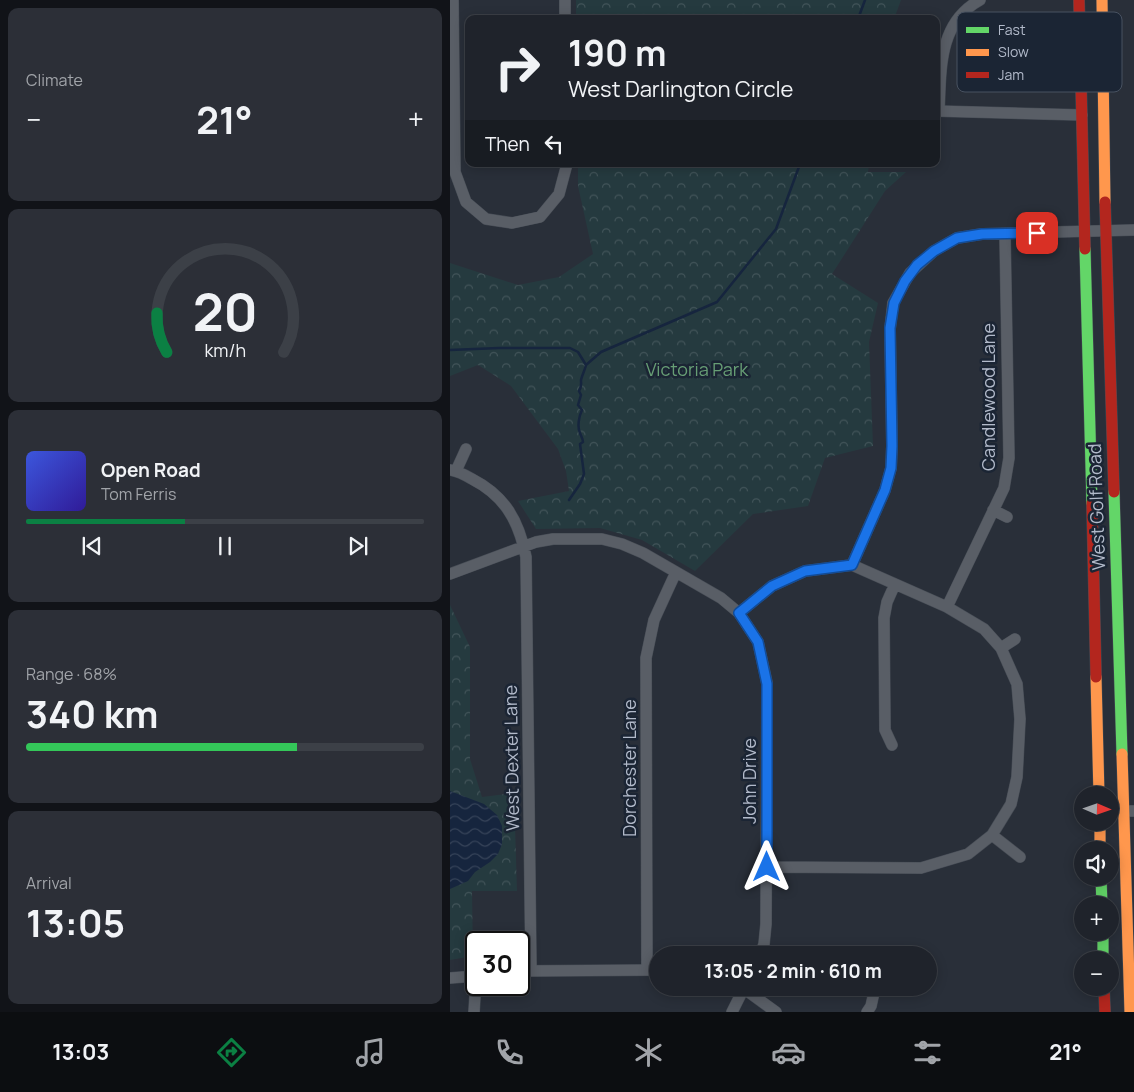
<!DOCTYPE html>
<html lang="en">
<head>
<meta charset="utf-8">
<style>
	body { margin:0; font-family:Manrope,sans-serif; background:#2c2f37; color:#f1f3f6; height:100vh; display:flex; flex-direction:column; font-size:19px; white-space:nowrap }
	* { box-sizing:border-box; margin:0 }
	p { font-size:16px; color:#a1a4a9 }
	.icon { flex:none; width:28px; height:28px; fill:none; stroke:currentColor; stroke-width:2; stroke-linecap:round; stroke-linejoin:round }
	.map { position:relative; flex:1; overflow:hidden }
	.side { display:flex; flex-direction:column; gap:8px; padding:8px; background:#111318; width:450px }
	.side>* { flex:none }
	.guide { position:absolute; left:15px; top:15px; width:475px; height:152px; border-radius:10px; box-shadow:0 2px 12px #0003,0 0 0 1px #3c4047; background:#1f232b; color:#f1f3f6; overflow:hidden }
	.needle { width:32px; rotate:92deg }
	.buttons { position:absolute; left:624px; top:786px; display:grid; gap:10px }
	.buttons a { display:grid; place-items:center; width:45px; height:45px; border-radius:50%; background:#1f232b; box-shadow:0 2px 12px #0003,0 0 0 1px #3c4047; font-size:25px }
	.speed { position:absolute; left:15px; top:931px; display:flex; gap:10px; font-size:25px; font-weight:700; text-align:center }
	.speed>* { display:grid; place-content:center; width:65px; height:65px; border-radius:50%; background:#1f232b; box-shadow:0 2px 12px #0003,0 0 0 1px #3c4047; line-height:1 }
	.speed .limit { border:2px solid #111; border-radius:8px; background:#fff; color:#111 }
	.pin { position:absolute; display:grid; place-items:center; width:42px; height:42px; color:#fff; margin:-21px; border-radius:10px; box-shadow:0 2px 8px #0006 }
	.me { position:absolute; width:55px; margin:-28px; rotate:0deg; stroke-linejoin:round; filter:drop-shadow(0 0 4px #0008) }
	.turn { display:flex; align-items:center; gap:18px; height:105px; padding:0 20px; font-size:22px }
	.turn .icon { width:65px; height:65px; stroke-width:2.5 }
	.turn b { display:block; font-size:35px; line-height:42px }
	.then { display:flex; align-items:center; height:48px; padding:0 20px; background:#0003; gap:10px; font-size:19px }
	.big { font-size:38px; font-weight:700; line-height:1.1 }
	.side .widget { flex:1; display:flex; flex-direction:column; justify-content:center; gap:8px; min-width:0; padding:0 18px; border-radius:10px; background:#2c2f37 }
	.side .dial { align-items:center; gap:0 }
	.dial svg { height:130px; overflow:visible; fill:none; stroke:#3c4047; stroke-width:7; stroke-linecap:round; text-anchor:middle }
	.dial text { fill:#f1f3f6; stroke:none }
	.song { display:flex; align-items:center; gap:15px }
	.cover { width:60px; height:60px; border-radius:8px; background:linear-gradient(135deg,hsl(230 70% 55%),hsl(250 70% 35%)) }
	.played { height:5px; border-radius:2px; background:linear-gradient(90deg,#0b8043 40%,#3c4047 40%) }
	.keys { display:flex; justify-content:space-around; direction:ltr }
	.heat { display:flex; justify-content:space-between; align-items:center; font-size:28px; direction:ltr }
	.charge { height:8px; border-radius:4px; background:linear-gradient(90deg,#34c759 68%,#3c4047 0) }
	.trip { position:absolute; left:199px; top:946px; width:288px; height:50px; border-radius:25px; background:#1f232b; box-shadow:0 2px 12px #0003,0 0 0 1px #3c4047; font-weight:700; line-height:50px; text-align:center }
	.tabs { display:flex; height:80px; justify-content:space-around; align-items:center; background:#0c0e11; color:#a1a4a9 }
	.tabs .icon { width:35px; height:35px }
	.tabs .on { color:#0b8043 }
	.tabs b { font-size:22px; color:#f1f3f6 }
	main { display:flex; flex:1; min-height:0 }
	.map>svg:first-child { display:block }
</style>
</head>
<body>
<main>
<section class="side">
<div class="widget"><p>Climate</p>
<div class="heat"><a>−</a><b class="big">21°</b><a>+</a></div>
</div>
<div class="widget dial"><svg viewBox="0 0 100 80">
<path d="M14 69A42 42 0 1 1 86 69"/>
<path d="M14 69A42 42 0 0 1 8 45" stroke="#0b8043"/>
<text x="50" y="56" font-size="32" font-weight="700">20</text>
<text x="50" y="72" font-size="11">km/h</text>
</svg></div>
<div class="widget">
<div class="song"><i class="cover"></i><div><b>Open Road</b><p>Tom Ferris</p></div></div>
<div class="played"></div>
<div class="keys"><svg class="icon" aria-label="previous" viewBox="0 0 24 24"><path d="M18 5L8 12l10 7zM5 5v14"/></svg><svg class="icon" aria-label="pause" viewBox="0 0 24 24"><path d="M8 5v14M16 5v14"/></svg><svg class="icon" aria-label="next" viewBox="0 0 24 24"><path d="M6 5l10 7-10 7zM19 5v14"/></svg></div>
</div>
<div class="widget"><p>Range · 68%</p><b class="big">340 km</b><div class="charge"></div></div>
<div class="widget"><p>Arrival</p><b class="big">13:05</b></div>
</section>
<div class="map">
<svg width="684" height="1012" viewBox="0 0 684 1012">
	<defs>
		<pattern id="park-crowns" width="20" height="18" patternUnits="userSpaceOnUse" patternTransform="scale(1.25)"><rect width="20" height="18" fill="#253a3f"/><path d="M2 6a3 3 0 1 1 6 0M12 15a3 3 0 1 1 6 0" fill="none" stroke="#425459"/></pattern>
		<pattern id="water-waves" width="16" height="10" patternUnits="userSpaceOnUse" patternTransform="scale(1.25)"><rect width="16" height="10" fill="#16253e"/><path d="M0 5q4-4 8 0t8 0" fill="none" stroke="#364359"/></pattern>
	</defs>
	<rect width="100%" height="100%" fill="#292f39"/>
	<path fill="url(#park-crowns)" d="M126 0H451L444 19H126Z
		M128 164H419L418 172H456L435 191 382 274 428 303 419 342 423 446 375 458 358 506 303 514 245 571 192 540 150 528 86 529 68 501 119 491 116 471 108 449 61 386 28 365 0 376V263L68 285 109 277 143 254 128 186Z
		M0 605 20 647V759L32 797 64 793 67 891H22L23 956 0 960Z"/>
	<path fill="url(#water-waves)" d="M0 791 34 804 47 815 52 826V844L48 854 40 862 25 872 18 881 0 889Z"/>
	<g fill="none" stroke-linecap="round" stroke-linejoin="round">
		<path stroke="#16253e" stroke-width="2.5" d="M408 19 415 0
			M0 350 49 348H120L128 352 136 365
			M119 500 130 484 134 474 130 444 133 442C133 439 131 436 130 433 127 427 129 416 132 410L128 405 131 395 129 391C132 386 131 385 131 380 132 375 135 370 136 365L151 352 267 302 326 229 350 164"/>
		<defs>
			<path id="street" d="M3 0 5 172 16 202 36 219 62 223 90 217 109 194 117 164
				M115 0V19
				M486 111 632 115
				M489 111C491 69 488 23 530 0
				M0 470C8 471 15 475 22 479 55 496 69 521 76 557L81 970
				M6 471 16 449
				M543 510 557 517
				M402 565 435 490 441 468 442 446 440 329 443 303 460 273 484 251 507 238 532 234 684 230
				M0 574 86 542 103 539H152L172 544 193 553 271 598 289 613 308 642 317 683 316 924 314 944 310 955
				M497 607 554 488 559 458 555 235
				M289 613 322 586 355 571 402 565 497 607 534 629 551 648 567 684 570 719 567 777 561 804 542 835 518 854 471 868 317 867
				M551 648 565 639
				M442 745 435 730 434 618 437 602 445 584
				M660 811H684
				M542 835 570 857
				M197 970 196 658 204 620 226 572
				M69 971 208 970
				M0 978 26 976
				M293 988 326 1012
				M24 1012 26 979
				M282 1012 294 988
				M417 1012 421 1006 425 988"/>
			<path id="fast" d="M635 249 642 503
				M664 492 672 754
				M651 878 652 905
				M653 932V960"/>
			<path id="slow" d="M652 0 655 202
				M646 677 649 795
				M672 754 680 1012
				M650 822V850"/>
			<path id="jam" d="M629 0 635 249
				M655 202 664 492
				M642 503 646 677
				M654 988 655 1012"/>
		</defs>
		<use href="#street" stroke="#464c55" stroke-width="12"/>
		<use href="#fast" stroke="#464c55" stroke-width="12"/>
		<use href="#slow" stroke="#464c55" stroke-width="12"/>
		<use href="#jam" stroke="#464c55" stroke-width="12"/>
		<use href="#street" stroke="#595e66" stroke-width="11"/>
		<use href="#fast" stroke="#63d668" stroke-width="11"/>
		<use href="#slow" stroke="#ff974d" stroke-width="11"/>
		<use href="#jam" stroke="#b3261e" stroke-width="11"/>
	</g>
	<g fill="none" stroke-linecap="round" stroke-linejoin="round">
		<defs>
			<path id="route" d="M317 867V684L308 642 289 613 322 586 355 571 402 565 435 490 441 468 442 446 440 328 444 303 455 281 467 265 484 251 507 238 532 234 587 233"/>
		</defs>
		<use href="#route" stroke="#114b97" stroke-width="12"/>
		<use href="#route" stroke="#1a73e8" stroke-width="9"/>
	</g>
	<g text-anchor="middle" dominant-baseline="central" stroke-width="5" stroke-linejoin="round" paint-order="stroke">
		<g font-size="18" fill="#679e75" stroke="#1b2534">
			<text x="247" y="369">Victoria Park</text>
		</g>
		<g font-size="18" fill="#b2baca" stroke="#1b2534">
			<text transform="translate(538 397) rotate(-90)">Candlewood Lane</text>
			<text transform="translate(646 507) rotate(-92)">West Golf Road</text>
			<text transform="translate(61 758) rotate(-91)">West Dexter Lane</text>
			<text transform="translate(179 768) rotate(-90)">Dorchester Lane</text>
			<text transform="translate(299 781) rotate(-90)">John Drive</text>
		</g>
	</g>
	<rect x="507" y="12" width="165" height="80" rx="8" fill="#1b2534" stroke="#485261" stroke-width="1"/>
	<rect x="516" y="27" width="23" height="6" fill="#63d668"/>
	<rect x="516" y="49" width="23" height="7" fill="#ff974d"/>
	<rect x="516" y="72" width="23" height="6" fill="#b3261e"/>
	<g font-size="14" fill="#b2baca">
		<text x="548" y="35">Fast</text>
		<text x="548" y="57">Slow</text>
		<text x="548" y="80">Jam</text>
	</g>
</svg>
<div class="buttons">
<a><svg class="needle" viewBox="-14 -14 28 28"><path d="M0-13l5 13h-10z" fill="#e53935"/><path d="M0 13l5-13h-10z" fill="#a1a4a9"/></svg></a>
<a><svg class="icon" aria-label="sound" viewBox="0 0 24 24"><path d="M4 9h4l5-4v14l-5-4H4zM17 9q2 3 0 6"/></svg></a>
<a>+</a>
<a>−</a>
</div>
<div class="speed"><div class="limit">30</div></div>
<div class="pin" style="left:587px;top:233px;background:#d93025"><svg class="icon" aria-label="arrive" viewBox="0 0 24 24"><path d="M6 21V4h12l-3 4 3 4H6"/></svg></div>
<svg class="me" style="left:317px;top:867px" viewBox="-20 -20 40 40"><path d="M0-17L14 15 0 8-14 15z" fill="#1a73e8" stroke="#fff" stroke-width="4"/></svg>
<div class="trip">13:05 · 2 min · 610 m</div>
<div class="guide">
<div class="turn"><svg class="icon" aria-label="right" viewBox="0 0 24 24"><path d="M7 20v-9h11M14 6l5 5-5 5"/></svg><div><b>190 m</b>West Darlington Circle</div></div>
<div class="then">Then<svg class="icon" aria-label="left" viewBox="0 0 24 24"><path d="M17 20v-9H6M10 6l-5 5 5 5"/></svg></div>
</div>
</div>
</main>
<nav class="tabs">
<b>13:03</b>
<svg class="icon on" aria-label="directions" viewBox="0 0 24 24"><path d="M12 3l9 9-9 9-9-9zM9 14v-3h6M13 9l2 2-2 2"/></svg>
<svg class="icon" aria-label="music" viewBox="0 0 24 24"><path d="M9 18V5l10-2v13"/><circle cx="6" cy="18" r="3"/><circle cx="16" cy="16" r="3"/></svg>
<svg class="icon" aria-label="phone" viewBox="0 0 24 24"><path d="M5 4h4l2 5-3 2q2 4 5 5l2-3 5 2v4C11 20 4 13 5 4z"/></svg>
<svg class="icon" aria-label="climate" viewBox="0 0 24 24"><path d="M12 3v18M4 7l16 10M4 17L20 7"/></svg>
<svg class="icon" aria-label="car" viewBox="0 0 24 24"><path d="M5 17H2v-5l4-1 3-4h7l3 4 3 1v5h-3M9 17h6M6 11h13"/><circle cx="7" cy="17" r="2"/><circle cx="17" cy="17" r="2"/></svg>
<svg class="icon" aria-label="filters" viewBox="0 0 24 24"><path d="M4 7h16M4 17h16"/><circle cx="9" cy="7" r="2"/><circle cx="15" cy="17" r="2"/></svg>
<b>21°</b>
</nav>
</body>
</html>
